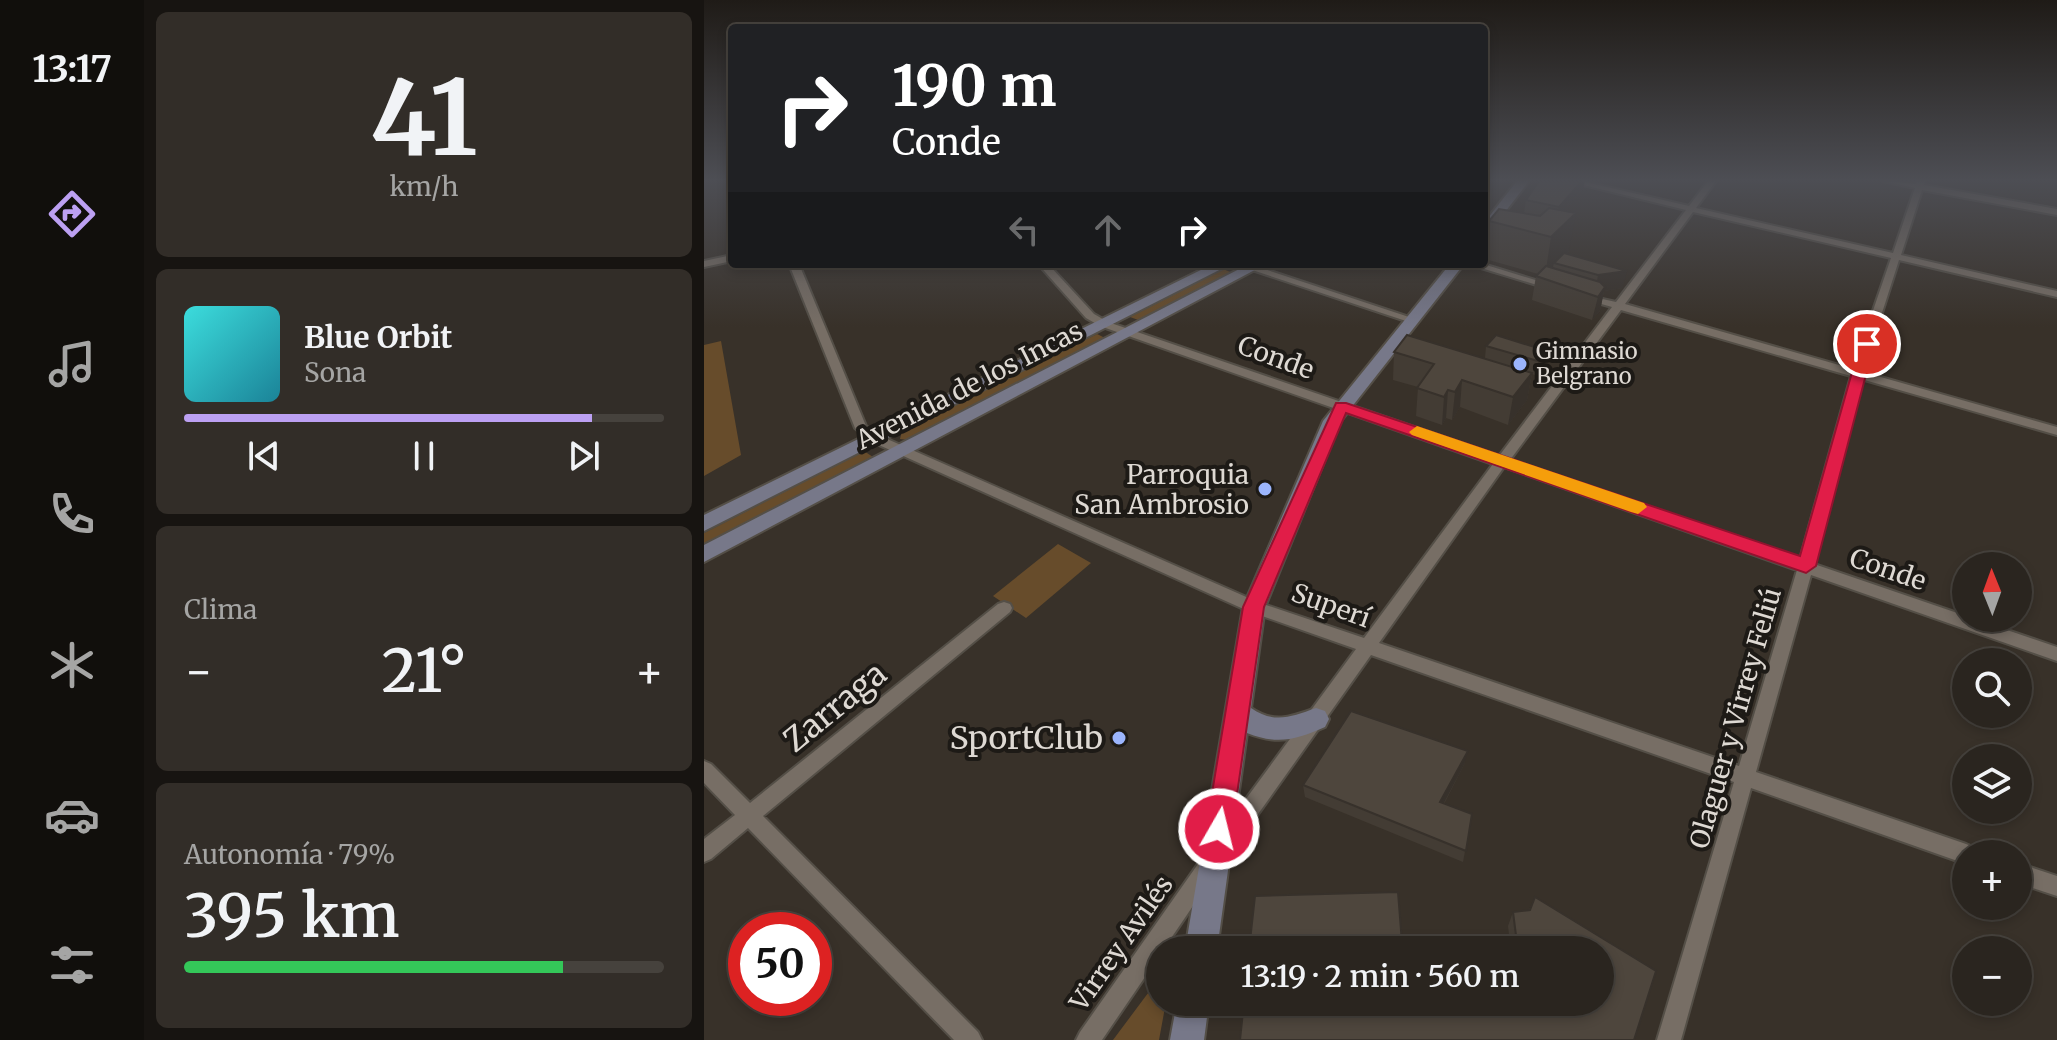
<!DOCTYPE html>
<html lang="es">
<head>
<meta charset="utf-8">
<style>
	body { margin:0; font-family:Merriweather,serif; background:#322d28; color:#f1f3f6; height:100vh; display:flex; flex-direction:column; font-size:30px; white-space:nowrap }
	* { box-sizing:border-box; margin:0 }
	p { font-size:26px; color:#a5a5a4 }
	.icon { flex:none; width:44px; height:44px; fill:none; stroke:currentColor; stroke-width:2; stroke-linecap:round; stroke-linejoin:round }
	.map { position:relative; flex:1; overflow:hidden }
	.details { display:flex; flex-direction:column; gap:12px; padding:12px; background:#171411; width:560px }
	.details>* { flex:none }
	.hud { position:absolute; left:24px; top:24px; width:760px; height:244px; border-radius:8px; box-shadow:0 4px 12px #0003,0 0 0 2px #46423d; background:#202124; color:#fff; overflow:hidden }
	.needle { width:52px; rotate:359deg }
	.controls { position:absolute; left:1248px; top:552px; display:grid; gap:16px }
	.controls a { display:grid; place-items:center; width:80px; height:80px; border-radius:50%; background:#2a251f; box-shadow:0 4px 12px #0003,0 0 0 2px #46423d; font-size:40px }
	.speed { position:absolute; left:24px; top:912px; display:flex; gap:16px; font-size:40px; font-weight:700; text-align:center }
	.speed>* { display:grid; place-content:center; width:104px; height:104px; border-radius:50%; background:#2a251f; box-shadow:0 4px 12px #0003,0 0 0 2px #46423d; line-height:1 }
	.speed .limit { border:12px solid #d22; background:#fff; color:#111 }
	.pin { position:absolute; display:grid; place-items:center; width:68px; height:68px; color:#fff; margin:-34px; border:4px solid #fff; border-radius:50%; box-shadow:0 2px 8px #0007 }
	.me { position:absolute; width:88px; margin:-44px; rotate:8deg; stroke-linejoin:round; filter:drop-shadow(0 0 6px #0008) }
	.turn { display:flex; align-items:center; gap:28px; height:168px; padding:0 32px; font-size:36px }
	.turn .icon { width:104px; height:104px; stroke-width:2.5 }
	.turn b { display:block; font-size:56px; line-height:68px }
	.lanes { display:flex; align-items:center; height:76px; padding:0 32px; background:#0003; justify-content:center; gap:40px; direction:ltr }
	.lanes .off { opacity:.35 }
	.big { font-size:60px; font-weight:600; line-height:1.1 }
	.details .tile { flex:1; display:flex; flex-direction:column; justify-content:center; gap:12px; min-width:0; padding:0 28px; border-radius:12px; background:#322d28 }
	.details .dial { align-items:center; gap:0 }
	.dial b { font-size:104px; line-height:1 }
	.song { display:flex; align-items:center; gap:24px }
	.cover { width:96px; height:96px; border-radius:12px; background:linear-gradient(135deg,hsl(180 70% 55%),hsl(190 70% 35%)) }
	.played { height:8px; border-radius:4px; background:linear-gradient(90deg,#bca0f2 85%,#46423d 85%) }
	.keys { display:flex; justify-content:space-around; direction:ltr }
	.heat { display:flex; justify-content:space-between; align-items:center; font-size:44px; direction:ltr }
	.charge { height:12px; border-radius:6px; background:linear-gradient(90deg,#34c759 79%,#46423d 0) }
	.trip { position:absolute; left:442px; top:936px; width:468px; height:80px; border-radius:40px; background:#2a251f; box-shadow:0 4px 12px #0003,0 0 0 2px #46423d; font-weight:600; line-height:80px; text-align:center }
	main { display:flex; flex:1; min-height:0 }
	.tab-bar { display:flex; flex-direction:column; width:144px; justify-content:space-around; align-items:center; background:#110f0c; color:#a5a5a4 }
	.tab-bar .icon { width:56px; height:56px }
	.tab-bar .current { color:#bca0f2 }
	.tab-bar b { font-size:36px; color:#f1f3f6 }
	.map>svg:first-child { display:block }
</style>
</head>
<body>
<main>
<nav class="tab-bar">
<b>13:17</b>
<svg class="icon current" aria-label="directions" viewBox="0 0 24 24"><path d="M12 3l9 9-9 9-9-9zM9 14v-3h6M13 9l2 2-2 2"/></svg>
<svg class="icon" aria-label="music" viewBox="0 0 24 24"><path d="M9 18V5l10-2v13"/><circle cx="6" cy="18" r="3"/><circle cx="16" cy="16" r="3"/></svg>
<svg class="icon" aria-label="phone" viewBox="0 0 24 24"><path d="M5 4h4l2 5-3 2q2 4 5 5l2-3 5 2v4C11 20 4 13 5 4z"/></svg>
<svg class="icon" aria-label="climate" viewBox="0 0 24 24"><path d="M12 3v18M4 7l16 10M4 17L20 7"/></svg>
<svg class="icon" aria-label="car" viewBox="0 0 24 24"><path d="M5 17H2v-5l4-1 3-4h7l3 4 3 1v5h-3M9 17h6M6 11h13"/><circle cx="7" cy="17" r="2"/><circle cx="17" cy="17" r="2"/></svg>
<svg class="icon" aria-label="filters" viewBox="0 0 24 24"><path d="M4 7h16M4 17h16"/><circle cx="9" cy="7" r="2"/><circle cx="15" cy="17" r="2"/></svg>
</nav>
<section class="details">
<div class="tile dial"><b>41</b><p>km/h</p></div>
<div class="tile">
<div class="song"><i class="cover"></i><div><b>Blue Orbit</b><p>Sona</p></div></div>
<div class="played"></div>
<div class="keys"><svg class="icon" aria-label="previous" viewBox="0 0 24 24"><path d="M18 5L8 12l10 7zM5 5v14"/></svg><svg class="icon" aria-label="pause" viewBox="0 0 24 24"><path d="M8 5v14M16 5v14"/></svg><svg class="icon" aria-label="next" viewBox="0 0 24 24"><path d="M6 5l10 7-10 7zM19 5v14"/></svg></div>
</div>
<div class="tile"><p>Clima</p>
<div class="heat"><a>−</a><b class="big">21°</b><a>+</a></div>
</div>
<div class="tile"><p>Autonomía · 79%</p><b class="big">395 km</b><div class="charge"></div></div>
</section>
<div class="map">
<svg width="1353" height="1040" viewBox="0 0 1353 1040">
	<rect width="100%" height="100%" fill="#383129"/>
	<path fill="#674c2b" d="M519 269 529 273 437 321 426 317Z
		M393 334 401 338 204 440 196 439 198 431Z
		M17 341 37 455 0 476V345Z
		M160 451 169 457 0 545V533Z
		M354 544 387 563 322 618 289 596Z
		M456 977V1002H462L455 1040H409Z"/>
	<g fill="none" stroke-linecap="round" stroke-linejoin="round">
		<defs>
			<path id="street" d="M863 181H877L985 206 1004 181H1012L992 208 1189 253 1211 188 1179 181 1212 184 1213 181H1221L1220 185 1353 209V215L1218 190 1197 255 1353 291V297L1195 260 1159 372 1353 427V435L1157 379 1110 564 1262 616V618H1268L1353 647V661L1107 575 1052 772 1262 844 1269 847 1272 854H1262V864L1047 788 977 1040H953L1030 782 667 655 525 855 518 858 511 855 508 848 511 841 652 649 544 611 166 441 151 428 85 264H95L162 426 174 435 556 603 660 638 789 464 396 326 382 318 334 264H344L390 314 404 322 795 456 908 307 876 298V294L912 302 982 210ZM989 212 1187 258 1149 369 921 304ZM917 310 1147 376 1096 559 806 460ZM800 467 1093 570 1035 766 675 643Z
				M28 255V261L0 267V261Z
				M530 264H545L714 320 713 322H705Z
				M764 264H779L854 287 846 289Z
				M300 602 306 604 308 608 306 612 59 816 274 1032 278 1040H250L44 828 7 859 0 862V839L31 815 0 783V761L7 764 46 803 294 604Z
				M501 861 508 864 511 871 508 878 459 950H456V955L398 1040H372L376 1032 494 864Z
				M1314 863 1353 876V896L1314 883Z"/>
			<path id="secondary" d="M813 181H825L784 234 780 235V223Z
				M509 264H527L0 531V515Z
				M545 264H562L0 562V545Z
				M746 264H760L636 422 561 607 547 708C570 724 587 717 612 708L621 711 625 719 621 727C592 740 573 745 543 733L513 950H481L539 607 619 421Z
				M473 1002H505L500 1040H466Z"/>
		</defs>
		<use href="#street" stroke="#544f47" stroke-width="4"/>
		<use href="#secondary" stroke="#544f47" stroke-width="4"/>
		<use href="#street" fill="#776e65" fill-rule="evenodd"/>
		<use href="#secondary" fill="#777889" fill-rule="evenodd"/>
	</g>
	<path fill="#433c34" d="M879 189 860 211 865 251 862 254 919 288 900 291 896 311 888 320 828 300 832 276 834 274 781 259 785 221 837 216 820 213 822 200Z
		M410 264H441L418 271Z
		M782 346 837 349 831 375 828 374 823 400 804 425 756 407 748 420 742 418 738 425 712 416 714 387 689 380 690 352 781 358Z
		M761 763 740 804 768 814 759 862 601 797 599 785Z
		M831 897 952 971 545 950 698 943H806L804 926 809 912 825 910Z"/>
	<path fill="#37312b" d="M878 181H881L879 189 853 219 855 207Z
		M872 213 865 251 853 264 850 263 849 267 841 276 847 237Z
		M416 264H441L418 271Z
		M923 271 919 288 900 291 896 311 888 320 894 297 891 293 894 275Z
		M828 373 823 400 804 425 809 397Z
		M758 380 756 407 748 420 751 392Z
		M744 390 742 418 738 425 740 397Z
		M764 751 761 763 734 814 736 802Z"/>
	<path fill="#4e463d" stroke="#37312b" stroke-width="2" d="M835 181H878L855 207 822 200Z
		M845 208 872 213 847 237 785 221 795 209 836 216Z
		M860 253 923 271 894 275 850 263Z
		M842 266 896 282 901 287 894 297 832 276Z
		M703 335 828 373 809 397 758 380 751 392 744 390 740 397 713 388 730 364 690 352Z
		M792 335 837 349 834 361 782 346Z
		M647 711 764 751 736 802 768 814 762 851 599 785Z
		M694 892 698 943H813L809 912 826 910 831 897 952 971 930 1040H536L540 1002H896V950H545L551 896Z"/>
	<linearGradient id="sky" x2="0" y2="1"><stop stop-color="#1f1b17"/><stop offset="0.55" stop-color="#4d4e54"/><stop offset="1" stop-color="#4d4e54" stop-opacity="0"/></linearGradient>
	<rect width="1353" height="327" fill="url(#sky)"/>
	<path fill="#e11d48" stroke="#92132f" stroke-width="2" d="M1163 340 1170 344 1112 566 1102 573 642 413 560 607 528 829 524 838 515 842 506 838 502 829 539 607 632 403H642L1096 556 1156 344Z"/>
	<path fill="#f59e0b" d="M713 426 940 503 943 507 934 514 927 512 708 435 705 432Z"/>
	<g fill="#9bb5fd" stroke="#1d1a16" stroke-width="3">
		<circle cx="816" cy="364" r="8"/>
		<circle cx="561" cy="489" r="8"/>
		<circle cx="415" cy="738" r="8"/>
	</g>
	<g text-anchor="middle" dominant-baseline="central" stroke-width="8" stroke-linejoin="round" paint-order="stroke">
		<g font-size="22" fill="#ded9d3" stroke="#1d1a16" text-anchor="start">
			<text x="832" y="351">Gimnasio<tspan x="832" dy="25">Belgrano</tspan></text>
		</g>
		<g font-size="26" fill="#ded9d3" stroke="#1d1a16">
			<text transform="translate(572 357) rotate(20)">Conde</text>
			<text transform="translate(265 385) rotate(-27)">Avenida de los Incas</text>
			<text transform="translate(1184 569) rotate(19)">Conde</text>
			<text transform="translate(627 605) rotate(20)">Superí</text>
			<text transform="translate(1031 718) rotate(-74)">Olaguer y Virrey Feliú</text>
			<text transform="translate(417 943) rotate(-55)">Virrey Avilés</text>
		</g>
		<g font-size="26" fill="#ded9d3" stroke="#1d1a16" text-anchor="end">
			<text x="545" y="474">Parroquia<tspan x="545" dy="30">San Ambrosio</tspan></text>
		</g>
		<g font-size="32" fill="#ded9d3" stroke="#1d1a16">
			<text transform="translate(131 707) rotate(-39)">Zarraga</text>
		</g>
		<g font-size="32" fill="#ded9d3" stroke="#1d1a16" text-anchor="end">
			<text x="399" y="738">SportClub</text>
		</g>
	</g>
</svg>
<div class="controls">
<a><svg class="needle" viewBox="-14 -14 28 28"><path d="M0-13l5 13h-10z" fill="#e53935"/><path d="M0 13l5-13h-10z" fill="#a5a5a4"/></svg></a>
<a><svg class="icon" aria-label="search" viewBox="0 0 24 24"><circle cx="10" cy="10" r="6"/><path d="M15 15l6 6"/></svg></a>
<a><svg class="icon" aria-label="layers" viewBox="0 0 24 24"><path d="M12 4l9 5-9 5-9-5zM3 14l9 5 9-5"/></svg></a>
<a>+</a>
<a>−</a>
</div>
<div class="speed"><div class="limit">50</div></div>
<div class="pin" style="left:1163px;top:344px;background:#d93025"><svg class="icon" aria-label="arrive" viewBox="0 0 24 24"><path d="M6 21V4h12l-3 4 3 4H6"/></svg></div>
<svg class="me" style="left:515px;top:829px" viewBox="-20 -20 40 40"><circle r="17" fill="#e11d48" stroke="#fff" stroke-width="3"/><path d="M0-11L8 9 0 5-8 9z" fill="#fff"/></svg>
<div class="trip">13:19 · 2 min · 560 m</div>
<div class="hud">
<div class="turn"><svg class="icon" aria-label="right" viewBox="0 0 24 24"><path d="M7 20v-9h11M14 6l5 5-5 5"/></svg><div><b>190 m</b>Conde</div></div>
<div class="lanes"><svg class="icon off" aria-label="left" viewBox="0 0 24 24"><path d="M17 20v-9H6M10 6l-5 5 5 5"/></svg><svg class="icon off" aria-label="ahead" viewBox="0 0 24 24"><path d="M12 20V5M6 11l6-6 6 6"/></svg><svg class="icon" aria-label="right" viewBox="0 0 24 24"><path d="M7 20v-9h11M14 6l5 5-5 5"/></svg></div>
</div>
</div>
</main>
</body>
</html>
